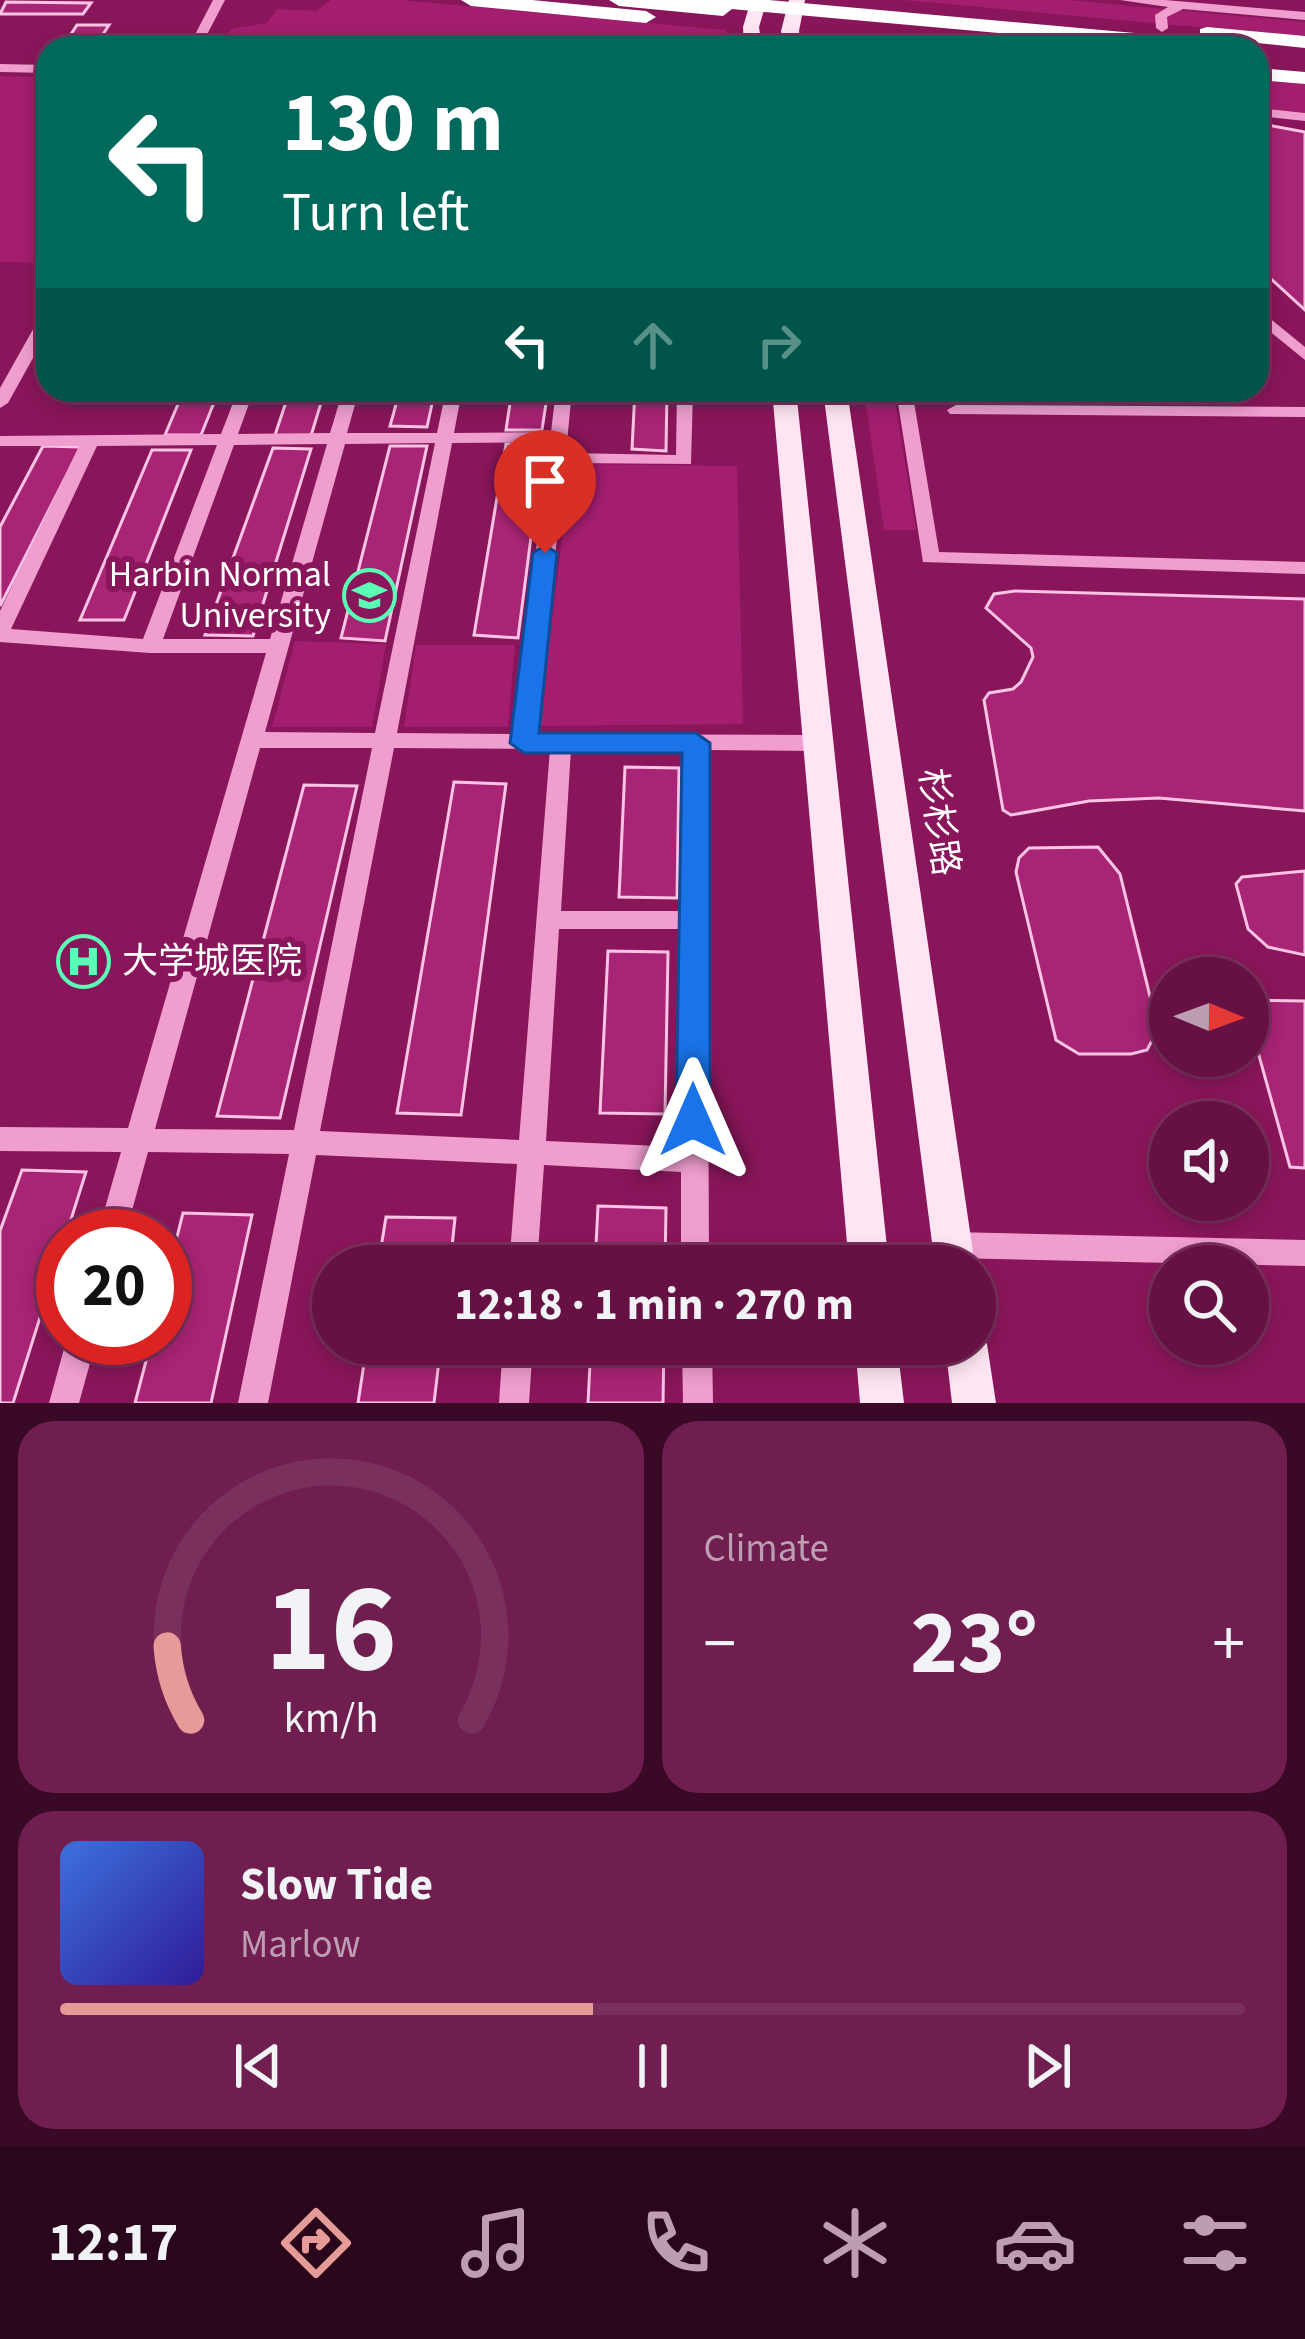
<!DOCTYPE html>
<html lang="en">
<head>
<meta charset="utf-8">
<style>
	body { margin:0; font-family:"Source Sans 3","Noto Sans SC",sans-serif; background:#6f1e4f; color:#f1f3f6; height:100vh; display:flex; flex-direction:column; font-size:45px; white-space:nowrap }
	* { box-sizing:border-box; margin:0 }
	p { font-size:39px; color:#bd9db2 }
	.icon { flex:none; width:66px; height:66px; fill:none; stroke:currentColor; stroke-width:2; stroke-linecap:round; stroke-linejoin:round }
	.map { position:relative; height:1403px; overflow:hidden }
	.sheet { display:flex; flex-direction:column; gap:18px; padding:18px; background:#390925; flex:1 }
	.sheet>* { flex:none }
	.top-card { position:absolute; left:36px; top:36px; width:1233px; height:366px; border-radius:36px; box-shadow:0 6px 18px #0003,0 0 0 3px #7a305d; background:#00695c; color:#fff; overflow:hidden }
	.needle { width:78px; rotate:91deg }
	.fabs { position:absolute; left:1149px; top:957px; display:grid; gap:24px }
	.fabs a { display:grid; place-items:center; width:120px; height:120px; border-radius:50%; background:#671044; box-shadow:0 6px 18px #0003,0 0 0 3px #7a305d; font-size:60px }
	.speed { position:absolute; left:36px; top:1209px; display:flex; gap:24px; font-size:60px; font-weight:700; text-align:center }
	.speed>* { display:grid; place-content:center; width:156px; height:156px; border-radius:50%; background:#671044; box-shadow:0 6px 18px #0003,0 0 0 3px #7a305d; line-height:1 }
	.speed .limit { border:18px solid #d22; background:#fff; color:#111 }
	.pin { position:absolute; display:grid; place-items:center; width:102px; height:102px; color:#fff; margin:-123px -51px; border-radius:50% 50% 50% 0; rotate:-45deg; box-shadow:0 0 12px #0007 }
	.pin .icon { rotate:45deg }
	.me { position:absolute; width:132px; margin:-66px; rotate:0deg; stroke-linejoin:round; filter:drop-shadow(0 0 9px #0008) }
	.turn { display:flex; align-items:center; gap:42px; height:252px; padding:0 48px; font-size:54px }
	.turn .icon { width:156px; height:156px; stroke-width:2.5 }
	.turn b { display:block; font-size:84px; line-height:102px }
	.lanes { display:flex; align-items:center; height:114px; padding:0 48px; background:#0003; justify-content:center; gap:60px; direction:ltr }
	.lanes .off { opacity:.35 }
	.big { font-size:90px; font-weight:700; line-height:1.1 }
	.sheet .card { flex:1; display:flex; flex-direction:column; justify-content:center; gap:18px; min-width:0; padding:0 42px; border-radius:36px; background:#6f1e4f }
	.sheet .dial { align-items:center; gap:0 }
	.dial svg { height:312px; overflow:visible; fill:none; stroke:#7a305d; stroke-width:7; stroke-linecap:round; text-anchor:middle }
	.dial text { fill:#f1f3f6; stroke:none }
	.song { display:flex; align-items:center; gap:36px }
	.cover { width:144px; height:144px; border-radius:18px; background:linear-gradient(135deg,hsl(220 70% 55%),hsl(250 70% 35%)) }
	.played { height:12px; border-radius:6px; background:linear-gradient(90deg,#e69b98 45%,#7a305d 45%) }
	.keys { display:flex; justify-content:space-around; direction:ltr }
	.heat { display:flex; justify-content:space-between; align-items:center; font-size:66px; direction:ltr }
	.sheet .tiles { flex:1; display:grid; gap:18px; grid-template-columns:1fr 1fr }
	.card:last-child { grid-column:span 2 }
	.trip { position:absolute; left:312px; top:1245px; width:684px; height:120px; border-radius:60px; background:#671044; box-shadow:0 6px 18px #0003,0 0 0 3px #7a305d; font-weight:700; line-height:120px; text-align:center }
	.tab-bar { display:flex; height:192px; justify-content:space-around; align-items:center; background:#29061b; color:#bd9db2 }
	.tab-bar .icon { width:84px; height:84px }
	.tab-bar .current { color:#e69b98 }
	.tab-bar b { font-size:54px; color:#f1f3f6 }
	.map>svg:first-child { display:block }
</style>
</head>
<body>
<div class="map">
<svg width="1305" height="1403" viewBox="0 0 1305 1403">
	<rect width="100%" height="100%" fill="#89165a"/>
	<path fill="#a31e6f" d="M331 0H401L726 30 727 48H222L230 29 267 23 277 9 317 11Z
		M903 0H1068L1305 22V37Z
		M0 76 48 77 46 263 0 262Z
		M1257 79 1305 83V113L1257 108Z
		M864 390H893L916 530H884Z
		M571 464 737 466 743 724 539 726Z
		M295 641 386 644 372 727H272Z
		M416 645H515L508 727H404Z"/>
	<path fill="#a82474" stroke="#fbc4e5" stroke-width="3" d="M6 2 91 3 83 14H0Z
		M77 25H109L94 48H62Z
		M1257 123 1305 132V310L1257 266Z
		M184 390H219L201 435H165Z
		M290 390H325L310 439 274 438Z
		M400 390H435L427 427 390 426Z
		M512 390H548L542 430H506Z
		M635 390H667L666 451 632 449Z
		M506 444H543L518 638 474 635Z
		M43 446 81 447 0 606V527Z
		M390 446H427L385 641 341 638Z
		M273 448 311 449 253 636 205 635Z
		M152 450H191L124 620H80Z
		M1015 591 1305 599V811L1159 798 1089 801 1011 815 1003 810 984 700 989 693 1013 689 1021 682 1033 657 1031 648 986 608 994 594Z
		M625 767 679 768 677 898 619 897Z
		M454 782 506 784 461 1115 397 1113Z
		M304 785 357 786 280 1118 217 1116Z
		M1098 847 1120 874 1158 1029 1147 1050 1131 1054H1079L1056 1040 1016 872 1019 858 1029 848Z
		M1305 871V955L1268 947 1248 929 1236 884 1242 877Z
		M608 951 668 952 665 1114 600 1113Z
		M1248 1000 1305 1001V1168L1290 1167 1248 1016Z
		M22 1170 86 1172 13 1403H0V1231Z
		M598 1206 666 1208 665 1266H595Z
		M183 1213 252 1215 211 1403H135L152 1338H165V1285Z
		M386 1217 455 1218 450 1266H378Z
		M367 1344H441L434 1403H358Z
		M591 1344H664L663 1403H588Z"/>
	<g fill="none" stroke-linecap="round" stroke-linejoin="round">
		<path fill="#ef9ecf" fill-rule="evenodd" d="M213 0H225L200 48H188Z
			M1120 0H1165L1305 12V20L1183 9 1167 17 1168 28 1162 32 1156 28 1155 15 1168 7Z
			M0 64 48 65V73L0 72Z
			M1257 108 1305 113V121L1257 116Z
			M1257 308 1305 347V360L1257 321Z
			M48 312V331L8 403 0 408V388L40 317Z
			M238 390H254L238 434 330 433 343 390H359L347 433H437L446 390H462L454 433 551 432 556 390H572L566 453 676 455 677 390H693L691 464 565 463 536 734 817 735 828 743 817 751 707 750 709 1266H681V1172L544 1165 537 1266H509L517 1164 316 1155 268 1403H238L289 1154 148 1152 125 1236H97L121 1152 0 1151V1127L128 1128 266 653H150L0 642V611L79 446H0V436L221 434ZM549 442 514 734 397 733 452 443ZM435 443 375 733 265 732 345 444ZM327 444 270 639H163L234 445ZM217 445 143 639 11 629 97 446ZM260 748H372L294 1130 155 1129ZM394 748 550 749 519 1140 320 1131ZM571 749 685 750 684 911H561ZM559 929H684L682 1147 546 1141Z
			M896 390H912L939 552 1305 562V574L923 562Z
			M956 405 1305 407V417L950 414 947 410Z
			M952 1232 1305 1240V1266L952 1258 942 1254 938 1245 942 1236Z
			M67 1338H97L79 1403H49Z
			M503 1344H533L529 1403H499Z
			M682 1344H712L713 1403H683Z"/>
		<path fill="#ffe5f3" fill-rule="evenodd" d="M751 0H767L759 27 762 48H744L743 27Z
			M789 0H805L799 31 801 48H783L781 31Z
			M772 390H796L889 1266H849Z
			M823 390H847L975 1266V1267L935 1266Z
			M975 1327 987 1344 996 1403H952L945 1344H975Z
			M855 1344H897L904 1403H860Z"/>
		<path fill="#fff" fill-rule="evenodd" d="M461 0H532L646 11 656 17 646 23 471 6Z
			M609 0H769L1234 42 1244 48H1165L732 9 723 16 619 6Z
			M1207 27 1305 36V48L1200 37V29Z
			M1257 68 1305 72V84L1257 80Z"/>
	</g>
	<path fill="#1a73e8" stroke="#114b97" stroke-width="3" d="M545 545 557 553 539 733H696L710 743V1120L705 1131 693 1136 681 1131 676 1120 682 753H524L510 743 533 553Z"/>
	<defs>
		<symbol id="university-ring" viewBox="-11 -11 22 22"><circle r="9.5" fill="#89165a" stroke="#5bffb6" stroke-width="1.5"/><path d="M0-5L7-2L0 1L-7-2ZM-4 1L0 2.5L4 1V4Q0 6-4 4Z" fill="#5bffb6"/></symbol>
		<symbol id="hospital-ring" viewBox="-11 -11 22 22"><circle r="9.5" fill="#89165a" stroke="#5bffb6" stroke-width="1.5"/><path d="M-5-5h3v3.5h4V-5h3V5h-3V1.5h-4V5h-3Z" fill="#5bffb6"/></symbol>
	</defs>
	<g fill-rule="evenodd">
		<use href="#university-ring" x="340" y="566" width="59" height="59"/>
		<use href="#hospital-ring" x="54" y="932" width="59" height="59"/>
	</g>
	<g text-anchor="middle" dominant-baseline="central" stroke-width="12" stroke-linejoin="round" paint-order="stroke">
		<g font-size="36" fill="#fff" stroke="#89165a" text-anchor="end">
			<text x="331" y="574">Harbin Normal<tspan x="331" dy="41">University</tspan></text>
			<text x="122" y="961" text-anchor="start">大学城医院</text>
		</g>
		<g font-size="36" fill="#fff" stroke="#89165a">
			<text transform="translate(939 822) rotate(82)">杉杉路</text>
		</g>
	</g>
</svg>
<div class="fabs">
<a><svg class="needle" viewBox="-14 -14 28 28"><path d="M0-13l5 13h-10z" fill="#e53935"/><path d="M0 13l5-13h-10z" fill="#bd9db2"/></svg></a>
<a><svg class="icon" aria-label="sound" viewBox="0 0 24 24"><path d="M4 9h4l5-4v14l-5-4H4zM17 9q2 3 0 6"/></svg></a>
<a><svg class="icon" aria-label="search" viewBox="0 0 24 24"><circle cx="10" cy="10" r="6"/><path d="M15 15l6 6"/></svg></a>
</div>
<div class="speed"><div class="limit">20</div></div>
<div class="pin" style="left:545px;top:553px;background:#d93025"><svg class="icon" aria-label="arrive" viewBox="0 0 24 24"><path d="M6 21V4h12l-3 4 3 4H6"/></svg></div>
<svg class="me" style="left:693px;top:1120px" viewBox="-20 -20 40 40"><path d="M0-17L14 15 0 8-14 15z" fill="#1a73e8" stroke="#fff" stroke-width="4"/></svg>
<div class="trip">12:18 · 1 min · 270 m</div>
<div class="top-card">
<div class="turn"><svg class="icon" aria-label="left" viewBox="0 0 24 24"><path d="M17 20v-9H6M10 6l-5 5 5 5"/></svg><div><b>130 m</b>Turn left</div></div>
<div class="lanes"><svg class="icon" aria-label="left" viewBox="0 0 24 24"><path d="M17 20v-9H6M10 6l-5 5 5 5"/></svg><svg class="icon off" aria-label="ahead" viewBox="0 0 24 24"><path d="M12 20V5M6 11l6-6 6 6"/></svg><svg class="icon off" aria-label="right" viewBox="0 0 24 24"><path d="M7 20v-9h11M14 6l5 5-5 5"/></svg></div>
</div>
</div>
<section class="sheet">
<div class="tiles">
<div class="card dial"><svg viewBox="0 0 100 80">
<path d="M14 69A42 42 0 1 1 86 69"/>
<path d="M14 69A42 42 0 0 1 8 50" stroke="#e69b98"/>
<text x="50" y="56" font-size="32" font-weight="700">16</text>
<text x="50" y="72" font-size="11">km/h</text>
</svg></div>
<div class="card"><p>Climate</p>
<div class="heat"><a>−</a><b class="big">23°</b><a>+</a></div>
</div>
<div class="card">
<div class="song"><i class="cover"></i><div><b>Slow Tide</b><p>Marlow</p></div></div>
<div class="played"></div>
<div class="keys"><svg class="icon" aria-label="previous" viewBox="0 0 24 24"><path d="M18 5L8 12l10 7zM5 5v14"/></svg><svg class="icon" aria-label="pause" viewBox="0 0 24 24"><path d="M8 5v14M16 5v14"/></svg><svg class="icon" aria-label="next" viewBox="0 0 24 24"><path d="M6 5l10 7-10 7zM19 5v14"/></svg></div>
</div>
</div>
</section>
<nav class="tab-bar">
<b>12:17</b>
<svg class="icon current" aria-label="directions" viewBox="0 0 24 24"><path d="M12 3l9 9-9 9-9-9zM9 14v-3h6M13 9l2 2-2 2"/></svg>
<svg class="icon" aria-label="music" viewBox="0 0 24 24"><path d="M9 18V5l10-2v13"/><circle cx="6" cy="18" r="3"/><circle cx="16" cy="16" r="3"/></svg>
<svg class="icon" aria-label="phone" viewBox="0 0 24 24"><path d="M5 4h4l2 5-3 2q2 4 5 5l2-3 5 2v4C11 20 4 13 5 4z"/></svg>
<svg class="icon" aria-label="climate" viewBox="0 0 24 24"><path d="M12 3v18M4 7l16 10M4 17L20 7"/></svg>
<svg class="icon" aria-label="car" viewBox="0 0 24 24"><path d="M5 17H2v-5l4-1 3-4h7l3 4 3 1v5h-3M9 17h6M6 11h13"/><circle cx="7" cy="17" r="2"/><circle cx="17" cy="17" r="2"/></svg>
<svg class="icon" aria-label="filters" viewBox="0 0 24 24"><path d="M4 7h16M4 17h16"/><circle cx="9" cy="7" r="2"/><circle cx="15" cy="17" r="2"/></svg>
</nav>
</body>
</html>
